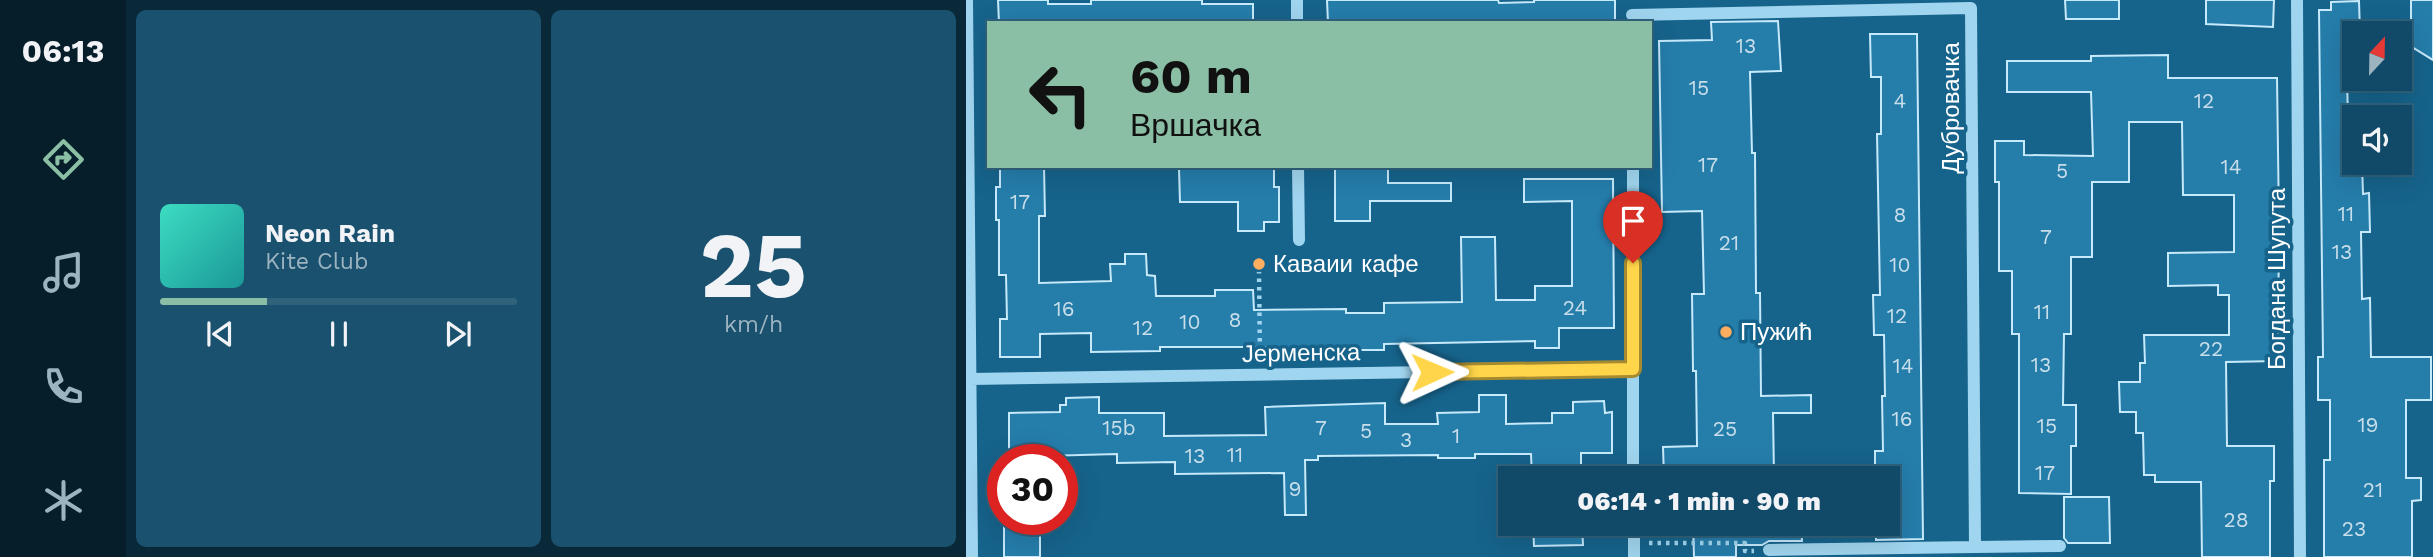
<!DOCTYPE html>
<html lang="en">
<head>
<meta charset="utf-8">
<style>
	body { margin:0; font-family:"Work Sans",sans-serif; background:#19516e; color:#f1f3f6; height:100vh; display:flex; flex-direction:column; font-size:26px; white-space:nowrap }
	* { box-sizing:border-box; margin:0 }
	p { font-size:23px; color:#9cb3c0 }
	.icon { flex:none; width:38px; height:38px; fill:none; stroke:currentColor; stroke-width:2; stroke-linecap:round; stroke-linejoin:round }
	.map { position:relative; flex:1; overflow:hidden }
	.drawer { display:flex; flex-direction:column; gap:10px; padding:10px; background:#092939; width:840px }
	.drawer>* { flex:none }
	.banner { position:absolute; left:21px; top:21px; width:665px; height:147px; border-radius:0px; box-shadow:0 7px 28px #0002,0 0 0 2px #30627c; background:#8abfa5; color:#111; overflow:hidden }
	.needle { width:46px; rotate:22deg }
	.fabs { position:absolute; left:1376px; top:21px; display:grid; gap:14px }
	.fabs a { display:grid; place-items:center; width:70px; height:70px; border-radius:0px; background:#104a68; box-shadow:0 7px 28px #0002,0 0 0 2px #30627c; font-size:35px }
	.speed { position:absolute; left:21px; top:444px; display:flex; gap:14px; font-size:35px; font-weight:700; text-align:center }
	.speed>* { display:grid; place-content:center; width:91px; height:91px; border-radius:50%; background:#104a68; box-shadow:0 7px 28px #0002,0 0 0 2px #30627c; line-height:1 }
	.speed .limit { border:10px solid #d22; background:#fff; color:#111 }
	.pin { position:absolute; display:grid; place-items:center; width:60px; height:60px; color:#fff; margin:-72px -30px; border-radius:50% 50% 50% 0; rotate:-45deg; box-shadow:0 0 7px #0007 }
	.pin .icon { rotate:45deg }
	.me { position:absolute; width:77px; margin:-38px; rotate:89deg; stroke-linejoin:round; filter:drop-shadow(0 0 5px #0008) }
	.turn { display:flex; align-items:center; gap:24px; height:147px; padding:0 28px; font-size:32px }
	.turn .icon { width:91px; height:91px; stroke-width:2.5 }
	.turn b { display:block; font-size:49px; line-height:60px }
	.drawer .widget { flex:1; display:flex; flex-direction:column; justify-content:center; gap:10px; min-width:0; padding:0 24px; border-radius:10px; background:#19516e }
	.drawer .dial { align-items:center; gap:0 }
	.dial b { font-size:91px; line-height:1 }
	.song { display:flex; align-items:center; gap:21px }
	.cover { width:84px; height:84px; border-radius:10px; background:linear-gradient(135deg,hsl(170 70% 55%),hsl(180 70% 35%)) }
	.played { height:7px; border-radius:4px; background:linear-gradient(90deg,#8abfa5 30%,#30627c 30%) }
	.keys { display:flex; justify-content:space-around; direction:ltr }
	.drawer .tiles { flex:1; display:grid; gap:10px; grid-template-columns:repeat(2,1fr) }
	.trip { position:absolute; left:532px; top:466px; width:402px; height:70px; border-radius:0px; background:#104a68; box-shadow:0 7px 28px #0002,0 0 0 2px #30627c; font-weight:800; line-height:70px; text-align:center }
	main { display:flex; flex:1; min-height:0 }
	.menu { display:flex; flex-direction:column; width:126px; justify-content:space-around; align-items:center; background:#061e2a; color:#9cb3c0 }
	.menu .icon { width:49px; height:49px }
	.menu .current { color:#8abfa5 }
	.menu b { font-size:32px; color:#f1f3f6 }
	.map>svg:first-child { display:block }
</style>
</head>
<body>
<main>
<nav class="menu">
<b>06:13</b>
<svg class="icon current" aria-label="directions" viewBox="0 0 24 24"><path d="M12 3l9 9-9 9-9-9zM9 14v-3h6M13 9l2 2-2 2"/></svg>
<svg class="icon" aria-label="music" viewBox="0 0 24 24"><path d="M9 18V5l10-2v13"/><circle cx="6" cy="18" r="3"/><circle cx="16" cy="16" r="3"/></svg>
<svg class="icon" aria-label="phone" viewBox="0 0 24 24"><path d="M5 4h4l2 5-3 2q2 4 5 5l2-3 5 2v4C11 20 4 13 5 4z"/></svg>
<svg class="icon" aria-label="climate" viewBox="0 0 24 24"><path d="M12 3v18M4 7l16 10M4 17L20 7"/></svg>
</nav>
<section class="drawer">
<div class="tiles">
<div class="widget">
<div class="song"><i class="cover"></i><div><b>Neon Rain</b><p>Kite Club</p></div></div>
<div class="played"></div>
<div class="keys"><svg class="icon" aria-label="previous" viewBox="0 0 24 24"><path d="M18 5L8 12l10 7zM5 5v14"/></svg><svg class="icon" aria-label="pause" viewBox="0 0 24 24"><path d="M8 5v14M16 5v14"/></svg><svg class="icon" aria-label="next" viewBox="0 0 24 24"><path d="M6 5l10 7-10 7zM19 5v14"/></svg></div>
</div>
<div class="widget dial"><b>25</b><p>km/h</p></div>
</div>
</section>
<div class="map">
<svg width="1467" height="557" viewBox="0 0 1467 557">
	<rect width="100%" height="100%" fill="#16638b"/>
	<path fill="#257daa" stroke="#c6e9fb" stroke-width="2" d="M32 0H82V4H125V0H236V4H287V23H33Z
		M361 0H532L533 3 568 2V0H649V23H362Z
		M1099 0H1153V19H1100Z
		M1240 0H1308L1307 27 1240 24Z
		M1445 0H1467V60L1433 39V33H1424H1445Z
		M1393 1 1394 33H1388V74L1381 75 1382 122H1388V163H1396L1397 194 1403 193 1404 232H1395L1396 299 1404 298 1405 357H1465V400H1440V478H1455V500L1446 501V557H1358V460H1364V400H1352V357H1357L1353 10H1365V2Z
		M812 21 815 71 784 72 786 153H789L790 293H794L795 396 845 395V413H807L808 475 777 476V478H698L697 447 731 446 730 371H727L726 294H738L736 211 696 212 693 41 746 40 745 22Z
		M904 34H951L957 539 910 540V523H922V478H909V451H917L916 396H919L918 335H908L907 295H914L911 134H915V77H905Z
		M1202 55V78H1311L1313 222 1312 361 1260 362 1261 446H1308V481H1304V557H1236L1235 482H1189V475H1178L1177 433H1170V412H1154L1153 382H1174V363H1179L1178 335H1263V295H1252V285L1202 286V253L1268 252V195H1217L1216 122H1163V182H1126V257H1105V334H1098L1097 405H1110V446H1105V494L1053 493V334H1046V271H1033V182H1029V141H1058V155L1127 156 1125 92H1041V61H1125V56Z
		M34 166H78L79 216H73V283L145 281 144 264H159V254H180L181 275 189 276 190 296H249V290H287L288 310 380 309V313H418V303L496 302 495 237H529L530 300H569V286H606V201L558 202V179H647L648 328H593V348H569V341L418 344V350H388V346L344 347V358H301V347H194V351L125 352V333L74 334V357H34V319H41L40 275H33V220H30V187H34Z
		M277 166H308V187H313V222H298V231H272V202H214L213 169 277 168Z
		M369 166H422V183H485V201H404V221H369Z
		M513 395H540V424L586 423V413H607V402L638 401 639 413 646 412V453H615V478H566L565 454H509V458H472V455L352 456V460H339L340 515H319L318 473 209 474V462L151 463V454L43 457V413L94 412V405H100V398L133 397V413H198V436L300 435 299 407 419 403V424H472L471 413 513 412Z
		M1098 497H1143L1144 543H1102L1098 538Z
		M38 520H74V557H38Z
		M567 523H616L617 545 568 546Z
		M727 523H835L836 541H803L796 545H770V557H728Z"/>
	<g fill="none" stroke-linecap="round" stroke-linejoin="round">
		<path stroke="#a0d5ef" stroke-width="4.5" stroke-dasharray="3.5 5" stroke-linecap="butt" d="M293 270 294 360
			M683 543H779V551H788"/>
		<path stroke="#a0d5ef" stroke-width="12" d="M1 0 6 557
			M331 0V23
			M1331 0 1334 557
			M666 15 1005 8 1009 547 803 550
			M332 166 333 240
			M667 166V478
			M4 379 667 369
			M668 523V557
			M1009 547 1094 546"/>
	</g>
	<g fill="none" stroke-linecap="round" stroke-linejoin="round">
		<defs>
			<path id="route" d="M466 372 667 369V263"/>
		</defs>
		<use href="#route" stroke="#a68a30" stroke-width="18"/>
		<use href="#route" stroke="#ffd54a" stroke-width="12"/>
	</g>
	<g fill="#ffad5e" stroke="#16638b" stroke-width="2.5">
		<circle cx="293" cy="264" r="7"/>
		<circle cx="760" cy="332" r="7"/>
	</g>
	<g text-anchor="middle" dominant-baseline="central" stroke-width="7" stroke-linejoin="round" paint-order="stroke">
		<g font-size="21" fill="#c8deea">
			<text x="780" y="45">13</text>
			<text x="733" y="87">15</text>
			<text x="934" y="100">4</text>
			<text x="1238" y="100">12</text>
			<text x="742" y="164">17</text>
			<text x="1265" y="166">14</text>
			<text x="1096" y="170">5</text>
			<text x="54" y="201">17</text>
			<text x="1380" y="213">11</text>
			<text x="934" y="214">8</text>
			<text x="1080" y="236">7</text>
			<text x="763" y="242">21</text>
			<text x="1376" y="251">13</text>
			<text x="934" y="264">10</text>
			<text x="609" y="307">24</text>
			<text x="98" y="308">16</text>
			<text x="1076" y="311">11</text>
			<text x="931" y="315">12</text>
			<text x="269" y="319">8</text>
			<text x="224" y="321">10</text>
			<text x="177" y="327">12</text>
			<text x="1245" y="348">22</text>
			<text x="1075" y="364">13</text>
			<text x="937" y="365">14</text>
			<text x="936" y="418">16</text>
			<text x="1402" y="424">19</text>
			<text x="1081" y="425">15</text>
			<text x="153" y="427">15b</text>
			<text x="355" y="427">7</text>
			<text x="759" y="428">25</text>
			<text x="400" y="430">5</text>
			<text x="490" y="435">1</text>
			<text x="440" y="439">3</text>
			<text x="269" y="454">11</text>
			<text x="229" y="455">13</text>
			<text x="1079" y="472">17</text>
			<text x="329" y="488">9</text>
			<text x="1407" y="489">21</text>
			<text x="1270" y="519">28</text>
			<text x="1388" y="528">23</text>
		</g>
		<g font-size="24" fill="#fff" stroke="#16638b">
			<text transform="translate(985 108) rotate(-90)">Дубровачка</text>
			<text transform="translate(1311 279) rotate(-90)">Богдана Шупута</text>
			<text transform="translate(335 353) rotate(-1)">Јерменска</text>
		</g>
		<g font-size="24" fill="#fff" stroke="#16638b" text-anchor="start">
			<text x="307" y="264">Каваии кафе</text>
			<text x="774" y="332">Пужић</text>
		</g>
	</g>
</svg>
<div class="fabs">
<a><svg class="needle" viewBox="-14 -14 28 28"><path d="M0-13l5 13h-10z" fill="#e53935"/><path d="M0 13l5-13h-10z" fill="#9cb3c0"/></svg></a>
<a><svg class="icon" aria-label="sound" viewBox="0 0 24 24"><path d="M4 9h4l5-4v14l-5-4H4zM17 9q2 3 0 6"/></svg></a>
</div>
<div class="speed"><div class="limit">30</div></div>
<div class="pin" style="left:667px;top:263px;background:#d93025"><svg class="icon" aria-label="arrive" viewBox="0 0 24 24"><path d="M6 21V4h12l-3 4 3 4H6"/></svg></div>
<svg class="me" style="left:466px;top:372px" viewBox="-20 -20 40 40"><path d="M0-17L14 15 0 8-14 15z" fill="#ffd54a" stroke="#fff" stroke-width="4"/></svg>
<div class="trip">06:14 · 1 min · 90 m</div>
<div class="banner">
<div class="turn"><svg class="icon" aria-label="left" viewBox="0 0 24 24"><path d="M17 20v-9H6M10 6l-5 5 5 5"/></svg><div><b>60 m</b>Вршачка</div></div>
</div>
</div>
</main>
</body>
</html>
